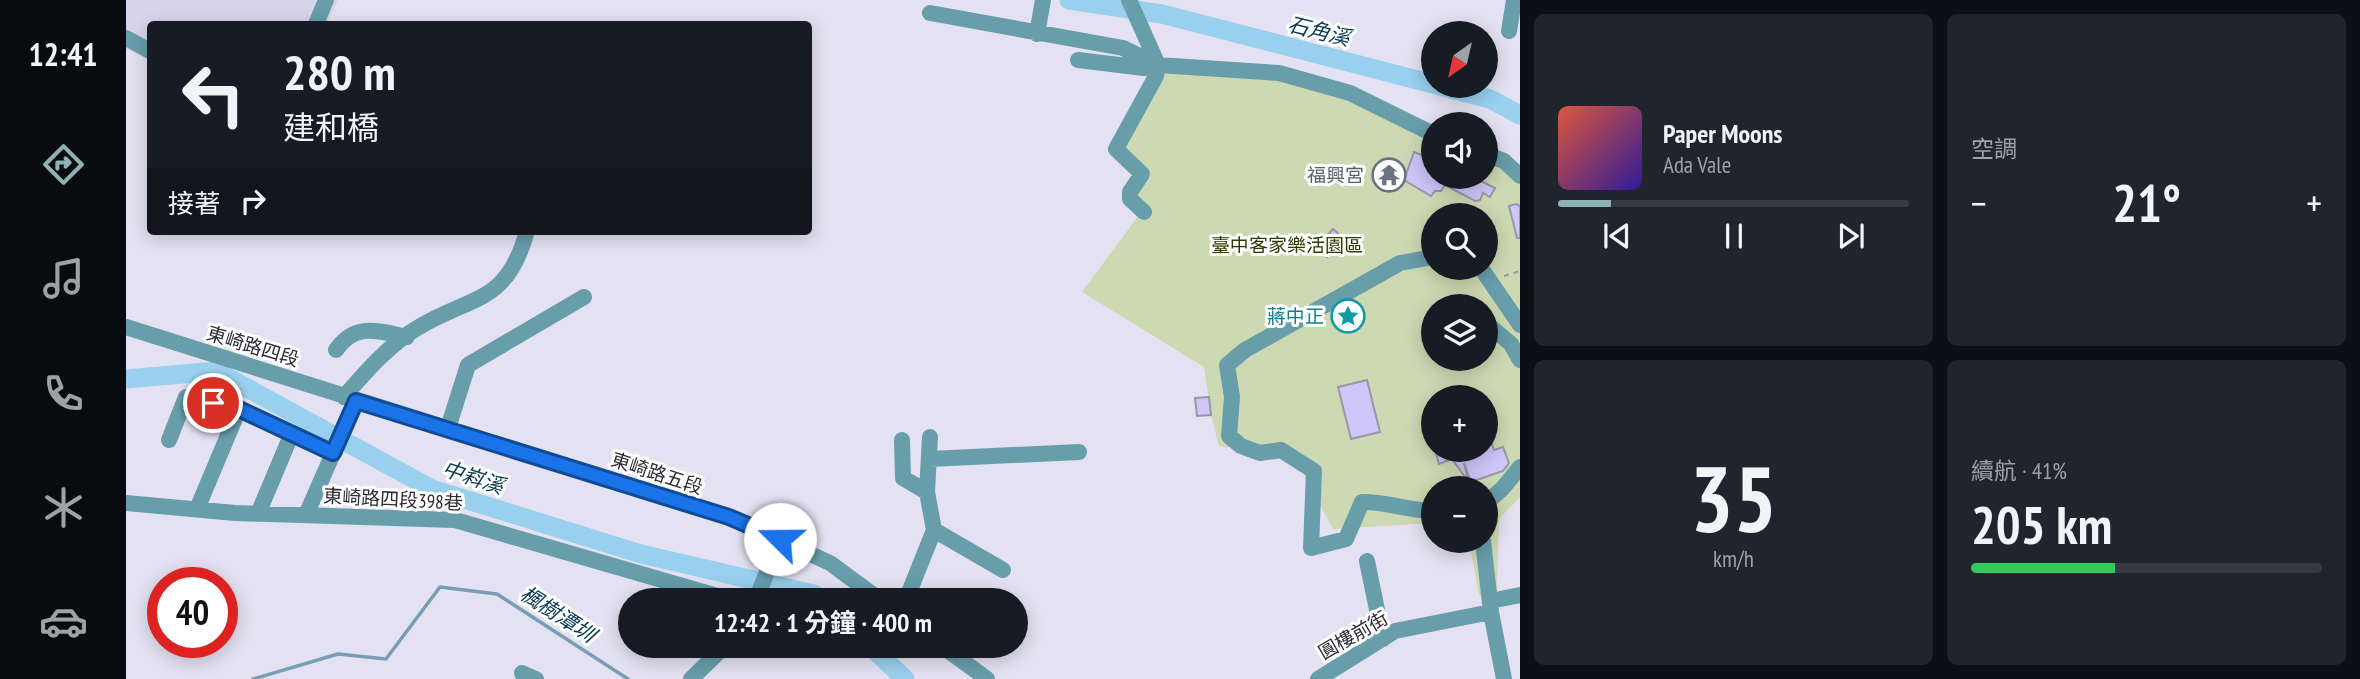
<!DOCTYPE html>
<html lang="zh-TW">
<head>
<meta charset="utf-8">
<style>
	body { margin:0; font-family:"PT Sans Narrow","Noto Sans TC",sans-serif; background:#20242c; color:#f1f3f6; height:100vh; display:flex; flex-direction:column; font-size:26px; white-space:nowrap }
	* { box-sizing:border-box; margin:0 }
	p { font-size:23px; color:#9ea1a6 }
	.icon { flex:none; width:38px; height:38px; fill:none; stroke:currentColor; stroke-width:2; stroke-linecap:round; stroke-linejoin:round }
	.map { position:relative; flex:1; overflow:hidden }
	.sheet { display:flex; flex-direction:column; gap:14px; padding:14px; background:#0d0f14; width:840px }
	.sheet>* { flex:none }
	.top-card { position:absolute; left:21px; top:21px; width:665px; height:214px; border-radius:7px; box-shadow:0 4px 18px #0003; background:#171b24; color:#f1f3f6; overflow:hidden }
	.needle { width:46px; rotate:214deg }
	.buttons { position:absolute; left:1295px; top:21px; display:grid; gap:14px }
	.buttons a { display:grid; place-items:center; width:77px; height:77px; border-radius:50%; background:#171b24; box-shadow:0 4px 18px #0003; font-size:35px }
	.speed { position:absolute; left:21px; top:567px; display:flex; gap:14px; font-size:35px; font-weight:700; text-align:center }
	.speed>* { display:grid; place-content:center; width:91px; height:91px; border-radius:50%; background:#171b24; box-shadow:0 4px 18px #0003; line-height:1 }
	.speed .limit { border:10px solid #d22; background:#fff; color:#111 }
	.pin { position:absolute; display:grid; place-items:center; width:60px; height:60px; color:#fff; margin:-30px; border:4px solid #fff; border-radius:50%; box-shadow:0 2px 7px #0007 }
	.me { position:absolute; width:77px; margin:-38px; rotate:292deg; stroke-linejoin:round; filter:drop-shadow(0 0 5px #0008) }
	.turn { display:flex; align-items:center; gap:24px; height:147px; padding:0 21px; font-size:32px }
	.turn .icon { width:91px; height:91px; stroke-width:2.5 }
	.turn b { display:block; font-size:49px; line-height:60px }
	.then { display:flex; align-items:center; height:66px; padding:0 21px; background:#0003; gap:14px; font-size:26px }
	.big { font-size:52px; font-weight:700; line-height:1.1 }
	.sheet .card { flex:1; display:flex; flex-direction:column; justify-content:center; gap:10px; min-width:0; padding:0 24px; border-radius:10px; background:#20242c }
	.sheet .dial { align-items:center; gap:0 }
	.dial b { font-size:91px; line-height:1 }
	.song { display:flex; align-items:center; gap:21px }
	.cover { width:84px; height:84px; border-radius:10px; background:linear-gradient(135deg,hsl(10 70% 55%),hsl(250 70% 35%)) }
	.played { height:7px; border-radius:4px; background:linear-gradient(90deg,#8db2b5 15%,#363941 15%) }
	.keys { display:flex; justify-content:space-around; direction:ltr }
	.heat { display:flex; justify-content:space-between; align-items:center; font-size:38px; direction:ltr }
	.charge { height:10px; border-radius:5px; background:linear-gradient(90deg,#34c759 41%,#363941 0) }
	.sheet .tiles { flex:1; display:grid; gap:14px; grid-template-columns:repeat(2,1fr) }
	.trip { position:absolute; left:492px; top:588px; width:410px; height:70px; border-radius:35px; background:#171b24; box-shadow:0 4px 18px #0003; font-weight:700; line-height:70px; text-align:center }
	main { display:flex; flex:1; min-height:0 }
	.menu { display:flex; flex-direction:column; width:126px; justify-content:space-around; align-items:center; background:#090b0e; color:#9ea1a6 }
	.menu .icon { width:49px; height:49px }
	.menu .current { color:#8db2b5 }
	.menu b { font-size:32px; color:#f1f3f6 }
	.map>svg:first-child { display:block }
</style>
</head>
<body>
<main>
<nav class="menu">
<b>12:41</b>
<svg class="icon current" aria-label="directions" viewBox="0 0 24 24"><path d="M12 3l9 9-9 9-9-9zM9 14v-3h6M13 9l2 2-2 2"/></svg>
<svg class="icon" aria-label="music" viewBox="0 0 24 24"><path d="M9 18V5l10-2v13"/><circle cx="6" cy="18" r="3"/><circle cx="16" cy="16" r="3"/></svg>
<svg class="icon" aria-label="phone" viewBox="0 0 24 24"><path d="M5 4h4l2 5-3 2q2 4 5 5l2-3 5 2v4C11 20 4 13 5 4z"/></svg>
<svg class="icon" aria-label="climate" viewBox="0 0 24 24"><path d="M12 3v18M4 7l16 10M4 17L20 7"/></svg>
<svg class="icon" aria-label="car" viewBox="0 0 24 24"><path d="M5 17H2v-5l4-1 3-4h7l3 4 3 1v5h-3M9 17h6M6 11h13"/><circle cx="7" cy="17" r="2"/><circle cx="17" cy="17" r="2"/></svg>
</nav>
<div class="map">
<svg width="1394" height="679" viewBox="0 0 1394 679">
	<rect width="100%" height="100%" fill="#e4e2f2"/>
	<path fill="#d8d5eb" d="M0 0H212L201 24H24V61L0 49Z"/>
	<path fill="#cdd9b3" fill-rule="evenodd" d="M1039 72 1154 78 1204 91 1307 142V177H1360V158L1394 183V497L1373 519 1371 591 1353 595 1343 541H1360V488H1307V523L1207 529 1168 456 1093 446 1085 415 1078 367 956 292 1018 208 1005 194 1019 172 991 148ZM1307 215H1360V268H1307ZM1307 306H1360V359H1307ZM1307 397H1360V450H1307Z"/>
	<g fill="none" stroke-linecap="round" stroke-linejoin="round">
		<path stroke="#789eb5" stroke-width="3.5" d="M127 679 212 654 260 659 314 587 371 594 502 679"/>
		<path stroke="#98d0ed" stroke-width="19" d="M943 0 1036 14 1307 84
			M1313 86 1364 99 1394 115
			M0 379 90 371 306 489 515 554 688 594 695 600
			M744 646 779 679"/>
	</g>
	<path fill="#cec5f8" stroke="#9996a5" stroke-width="2" d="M1307 145V177H1347L1369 188 1364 197 1357 193 1354 200 1349 201 1319 185 1315 191H1309L1305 196 1278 180 1288 152 1301 157Z
		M1390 204 1394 206V238H1391L1383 206Z
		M1207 229 1217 238 1201 257 1191 247Z
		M1241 380 1254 432 1225 439 1212 387Z
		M1083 397 1085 415 1071 416 1069 398Z
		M1361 430 1368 450 1377 447 1383 463 1377 471 1345 482 1338 463 1341 476 1339 477 1326 459 1313 464 1309 450H1332L1334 456 1360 450Z"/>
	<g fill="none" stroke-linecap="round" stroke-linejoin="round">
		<path stroke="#9796a2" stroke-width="2" stroke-dasharray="5 5" stroke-linecap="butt" d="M1378 276 1394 271"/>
		<path stroke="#689daa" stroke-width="16" d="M1003 0 1032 65 1030 76 990 149 1016 174 1004 192V199L1018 212
			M804 13 997 48 1032 65 1153 73 1224 93 1307 134
			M190 24 200 0
			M1383 31 1388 0
			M911 34 917 0
			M0 38 24 51
			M952 60 1018 68 1032 65
			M1360 154 1378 161 1394 176
			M1307 257 1274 263 1119 350 1101 365 1106 397 1103 436 1115 446 1134 453 1155 450 1188 471 1185 548 1220 539 1236 502C1260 501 1282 511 1307 511
			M1355 268 1394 325
			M0 327 603 517 704 563 754 600
			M1360 328 1365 327 1385 344 1394 360
			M210 350C229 322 252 331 281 337
			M218 397C239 372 265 343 293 327 347 295 381 304 401 231
			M322 428 342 365 458 297
			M43 440 60 397 113 409 207 453
			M776 440 777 478 801 492
			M804 459 953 452
			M0 503 109 513 329 520 605 600
			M1360 503 1376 489 1394 467
			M71 509 113 409
			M132 514 166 433
			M180 515 230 401
			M808 530 877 570
			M1357 541 1365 612 1378 679
			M1241 561 1257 639
			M630 600 654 539
			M780 600 808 530 801 492 804 437
			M1364 601 1394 595
			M816 646 861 679
			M396 673 410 679
			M565 679 599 646
			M1192 679 1269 631 1365 612"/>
	</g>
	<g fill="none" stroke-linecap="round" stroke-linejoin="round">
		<defs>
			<path id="route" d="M87 403 113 409 207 453 230 401 603 517 654 539"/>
		</defs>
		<use href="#route" stroke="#114b97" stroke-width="18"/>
		<use href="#route" stroke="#1a73e8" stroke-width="12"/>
	</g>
	<defs>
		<symbol id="temple-ring" viewBox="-11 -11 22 22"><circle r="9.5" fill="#fff" stroke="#6b7280" stroke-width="1.5"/><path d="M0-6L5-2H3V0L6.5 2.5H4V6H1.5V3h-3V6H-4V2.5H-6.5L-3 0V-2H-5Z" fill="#6b7280"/></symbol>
		<symbol id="sight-ring" viewBox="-11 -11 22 22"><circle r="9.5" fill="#fff" stroke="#0f9aa8" stroke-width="1.5"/><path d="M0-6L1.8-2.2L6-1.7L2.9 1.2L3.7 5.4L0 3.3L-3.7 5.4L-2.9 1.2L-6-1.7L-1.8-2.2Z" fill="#0f9aa8"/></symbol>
	</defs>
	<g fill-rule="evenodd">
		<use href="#temple-ring" x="1244" y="156" width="38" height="38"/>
		<use href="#sight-ring" x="1203" y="297" width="38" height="38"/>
	</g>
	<g text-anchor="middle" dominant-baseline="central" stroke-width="6" stroke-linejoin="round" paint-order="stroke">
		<g font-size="19" fill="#5b616d" stroke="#fff" text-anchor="end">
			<text x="1238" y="175">福興宮</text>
		</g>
		<g font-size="19" fill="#2e3a00" stroke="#fff">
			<text x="1161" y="245">臺中客家樂活園區</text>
		</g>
		<g font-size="19" fill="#0d838f" stroke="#fff" text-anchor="end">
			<text x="1198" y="316">蔣中正</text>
		</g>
		<g font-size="19" fill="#2c2b31" stroke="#fff">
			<text transform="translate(127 346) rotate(17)">東崎路四段</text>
			<text transform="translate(531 473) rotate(18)">東崎路五段</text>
			<text transform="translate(267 499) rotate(3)">東崎路四段398巷</text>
			<text transform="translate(1227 635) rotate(-30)">圓樓前街</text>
		</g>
		<g font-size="21" font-style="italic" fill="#093a4f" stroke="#fff">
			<text transform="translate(1193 31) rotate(14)">石角溪</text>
			<text transform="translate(347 477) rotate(18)">中嵙溪</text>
			<text transform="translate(432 614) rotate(33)">楓樹潭圳</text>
		</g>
	</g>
</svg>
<div class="buttons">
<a><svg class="needle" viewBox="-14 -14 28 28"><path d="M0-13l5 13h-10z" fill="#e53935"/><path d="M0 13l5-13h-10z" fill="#9ea1a6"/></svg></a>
<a><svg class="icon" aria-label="sound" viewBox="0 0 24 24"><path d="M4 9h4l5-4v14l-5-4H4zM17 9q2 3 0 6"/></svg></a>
<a><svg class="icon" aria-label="search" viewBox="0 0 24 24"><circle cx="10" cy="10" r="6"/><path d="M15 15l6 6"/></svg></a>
<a><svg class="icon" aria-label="layers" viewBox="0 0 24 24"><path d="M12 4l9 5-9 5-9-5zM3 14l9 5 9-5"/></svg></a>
<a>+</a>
<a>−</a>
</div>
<div class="speed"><div class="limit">40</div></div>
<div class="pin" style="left:87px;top:403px;background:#d93025"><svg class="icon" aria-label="arrive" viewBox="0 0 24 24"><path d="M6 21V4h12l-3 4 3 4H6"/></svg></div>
<svg class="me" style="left:654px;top:539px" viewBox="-20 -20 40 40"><circle r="19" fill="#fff"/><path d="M0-13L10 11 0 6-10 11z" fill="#1a73e8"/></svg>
<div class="trip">12:42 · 1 分鐘 · 400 m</div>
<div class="top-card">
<div class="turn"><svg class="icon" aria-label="left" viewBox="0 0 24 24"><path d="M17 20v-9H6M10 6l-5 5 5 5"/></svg><div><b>280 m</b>建和橋</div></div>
<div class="then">接著<svg class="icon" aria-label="right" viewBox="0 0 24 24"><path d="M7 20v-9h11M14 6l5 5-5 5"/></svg></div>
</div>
</div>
<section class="sheet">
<div class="tiles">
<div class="card">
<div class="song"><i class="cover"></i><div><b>Paper Moons</b><p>Ada Vale</p></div></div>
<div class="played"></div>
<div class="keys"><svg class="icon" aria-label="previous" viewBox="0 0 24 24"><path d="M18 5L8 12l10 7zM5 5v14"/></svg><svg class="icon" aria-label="pause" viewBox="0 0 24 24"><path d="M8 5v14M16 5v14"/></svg><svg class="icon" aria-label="next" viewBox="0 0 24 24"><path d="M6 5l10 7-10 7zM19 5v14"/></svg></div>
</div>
<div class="card"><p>空調</p>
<div class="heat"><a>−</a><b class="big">21°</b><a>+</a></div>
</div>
<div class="card dial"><b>35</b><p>km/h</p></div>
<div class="card"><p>續航 · 41%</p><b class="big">205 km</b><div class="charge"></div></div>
</div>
</section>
</main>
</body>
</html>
